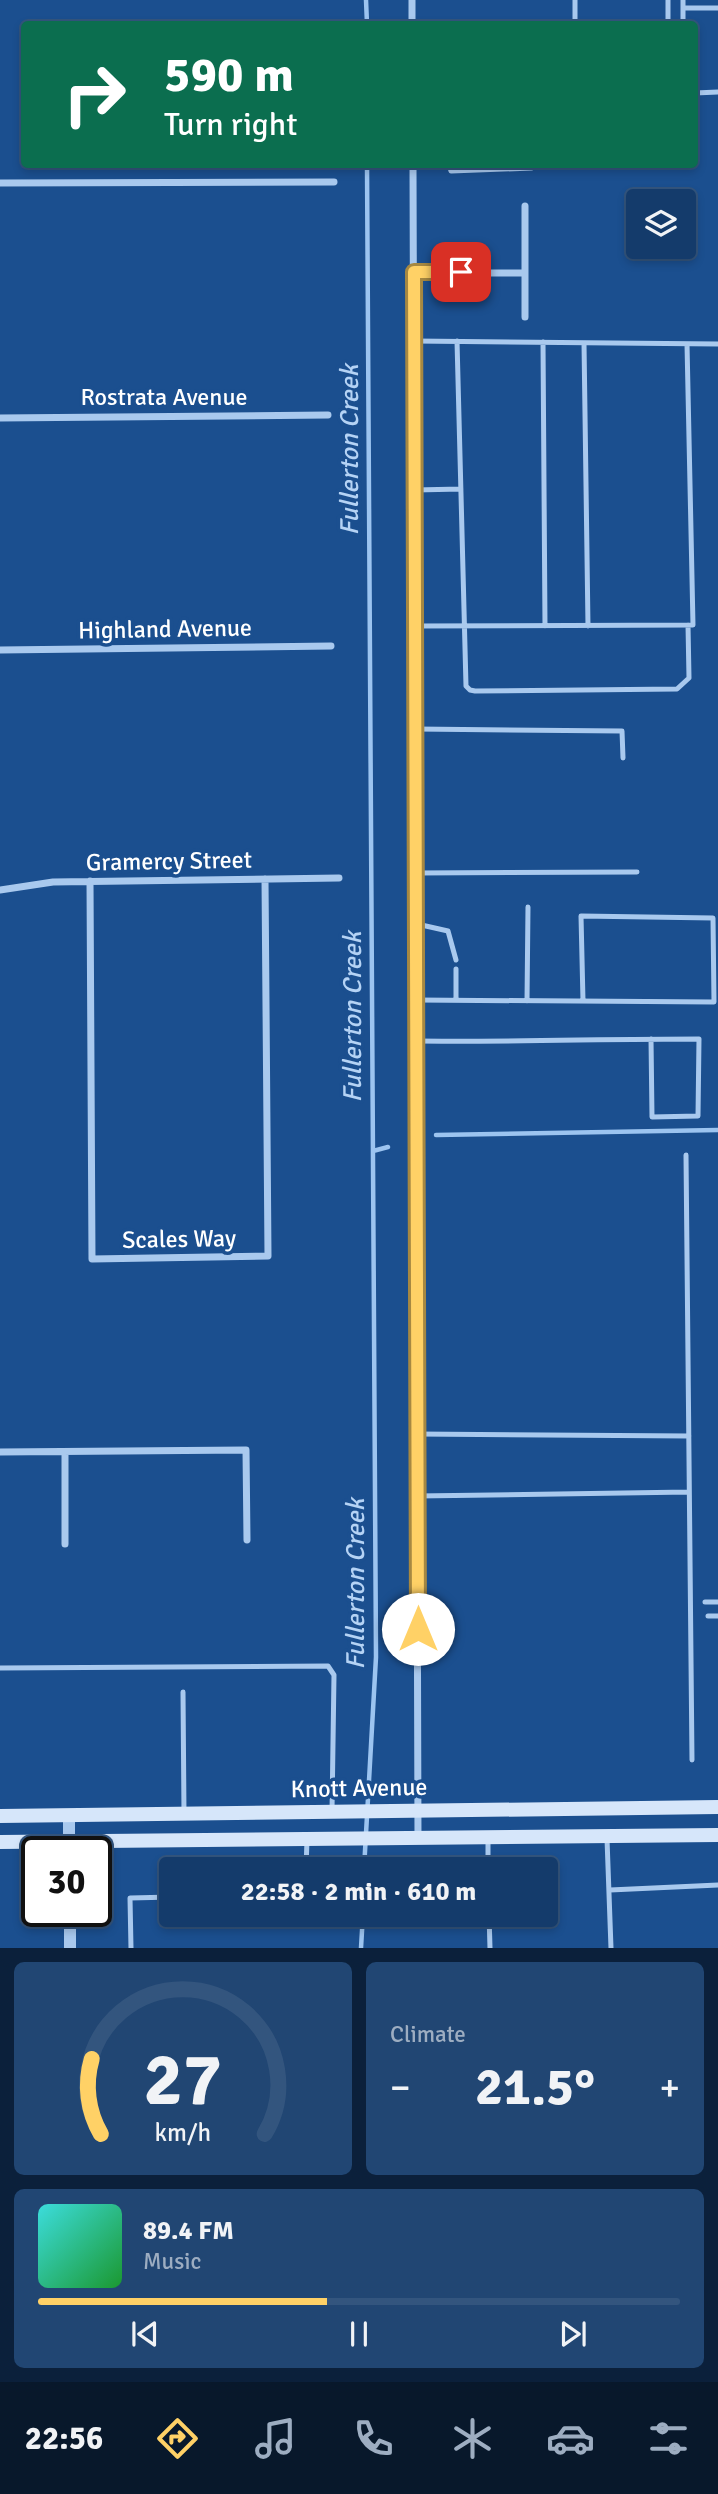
<!DOCTYPE html>
<html lang="en">
<head>
<meta charset="utf-8">
<style>
	body { margin:0; font-family:Signika,sans-serif; background:#214673; color:#f1f3f6; height:100vh; display:flex; flex-direction:column; font-size:26px; white-space:nowrap }
	* { box-sizing:border-box; margin:0 }
	p { font-size:23px; color:#9dadc1 }
	.icon { flex:none; width:38px; height:38px; fill:none; stroke:currentColor; stroke-width:2; stroke-linecap:round; stroke-linejoin:round }
	.map { position:relative; height:1948px; overflow:hidden }
	.details { display:flex; flex-direction:column; gap:14px; padding:14px; background:#0b203b; flex:1 }
	.details>* { flex:none }
	.top-card { position:absolute; left:21px; top:21px; width:677px; height:147px; border-radius:7px; box-shadow:0 4px 10px #0003,0 0 0 2px #33557e; background:#0b6e4f; color:#fff; overflow:hidden }
	.buttons { position:absolute; left:626px; top:189px; display:grid; gap:14px }
	.buttons a { display:grid; place-items:center; width:70px; height:70px; border-radius:7px; background:#143b6b; box-shadow:0 4px 10px #0003,0 0 0 2px #33557e; font-size:35px }
	.speed { position:absolute; left:21px; top:1836px; display:flex; gap:14px; font-size:35px; font-weight:700; text-align:center }
	.speed>* { display:grid; place-content:center; width:91px; height:91px; border-radius:50%; background:#143b6b; box-shadow:0 4px 10px #0003,0 0 0 2px #33557e; line-height:1 }
	.speed .limit { border:4px solid #111; border-radius:10px; background:#fff; color:#111 }
	.pin { position:absolute; display:grid; place-items:center; width:60px; height:60px; color:#fff; margin:-30px; border-radius:14px; box-shadow:0 4px 10px #0006 }
	.me { position:absolute; width:77px; margin:-38px; rotate:0deg; stroke-linejoin:round; filter:drop-shadow(0 0 5px #0008) }
	.turn { display:flex; align-items:center; gap:24px; height:147px; padding:0 28px; font-size:32px }
	.turn .icon { width:91px; height:91px; stroke-width:2.5 }
	.turn b { display:block; font-size:49px; line-height:60px }
	.big { font-size:52px; font-weight:700; line-height:1.1 }
	.details .card { flex:1; display:flex; flex-direction:column; justify-content:center; gap:10px; min-width:0; padding:0 24px; border-radius:10px; background:#214673 }
	.details .dial { align-items:center; gap:0 }
	.dial svg { height:182px; overflow:visible; fill:none; stroke:#33557e; stroke-width:7; stroke-linecap:round; text-anchor:middle }
	.dial text { fill:#f1f3f6; stroke:none }
	.song { display:flex; align-items:center; gap:21px }
	.cover { width:84px; height:84px; border-radius:10px; background:linear-gradient(135deg,hsl(180 70% 55%),hsl(130 70% 35%)) }
	.played { height:7px; border-radius:4px; background:linear-gradient(90deg,#ffd166 45%,#33557e 45%) }
	.keys { display:flex; justify-content:space-around; direction:ltr }
	.heat { display:flex; justify-content:space-between; align-items:center; font-size:38px; direction:ltr }
	.details .tiles { flex:1; display:grid; gap:14px; grid-template-columns:1fr 1fr }
	.card:last-child { grid-column:span 2 }
	.trip { position:absolute; left:159px; top:1857px; width:399px; height:70px; border-radius:7px; background:#143b6b; box-shadow:0 4px 10px #0003,0 0 0 2px #33557e; font-weight:700; line-height:70px; text-align:center }
	.tab-bar { display:flex; height:112px; justify-content:space-around; align-items:center; background:#08182b; color:#9dadc1 }
	.tab-bar .icon { width:49px; height:49px }
	.tab-bar .active { color:#ffd166 }
	.tab-bar b { font-size:32px; color:#f1f3f6 }
	.map>svg:first-child { display:block }
</style>
</head>
<body>
<div class="map">
<svg width="718" height="1948" viewBox="0 0 718 1948">
	<rect width="100%" height="100%" fill="#1b4f8f"/>
	<g fill="none" stroke-linecap="round" stroke-linejoin="round">
		<path stroke="#9cc4f0" stroke-width="4.5" d="M366 0 367 24
			M436 1135 718 1130
			M373 1151 388 1147
			M364 1869 376 1657 367 164
			M361 1948 363 1914"/>
		<path stroke="#a9c9ee" stroke-width="5" d="M575 0V24
			M668 0V24
			M683 0V24
			M683 8H718
			M695 93 718 92
			M449 164 451 171 532 168V164
			M414 341 718 344
			M457 341 466 686 470 690 475 691 677 689 689 678 688 625
			M543 342 545 626
			M584 343 588 626
			M415 490 461 489
			M415 626 693 625 687 344
			M416 729 622 731 623 758
			M416 873 637 872
			M417 924 448 931 456 960
			M456 969V1000
			M417 1000 714 1002 713 918 581 916 583 1001
			M527 1001 528 907
			M417 1041C511 1042 605 1039 699 1039L698 1116 652 1117 651 1039
			M686 1155 692 1760
			M417 1434 689 1436
			M417 1496 689 1492
			M705 1602H718
			M708 1616H718
			M0 1668 328 1666 334 1675 332 1811
			M183 1692 184 1813
			M488 1837V1869
			M607 1839 611 1948
			M306 1869 307 1840
			M610 1890 718 1885
			M489 1914 490 1948
			M131 1948 130 1898 172 1897"/>
		<path stroke="#a9c9ee" stroke-width="7" d="M412 0V24
			M413 164 418 1838
			M0 183 334 182
			M414 273H525V206
			M525 273V317
			M0 418 328 415
			M0 650 331 646
			M90 881 92 1259 268 1256 265 879
			M0 890 53 882 339 878
			M0 1452 246 1450 247 1540
			M65 1452V1544"/>
		<path stroke="#a9c9ee" stroke-width="12" d="M69 1815V1852
			M70 1911V1948"/>
		<path stroke="#d6e6fa" stroke-width="14" d="M0 1816 718 1807
			M0 1842 718 1835"/>
	</g>
	<g fill="none" stroke-linecap="round" stroke-linejoin="round">
		<defs>
			<path id="route" d="M418 1629 414 272H461"/>
		</defs>
		<use href="#route" stroke="#a68842" stroke-width="18"/>
		<use href="#route" stroke="#ffd166" stroke-width="12"/>
	</g>
	<g text-anchor="middle" dominant-baseline="central" stroke-width="7" stroke-linejoin="round" paint-order="stroke">
		<g font-size="24" fill="#fff" stroke="#1b4f8f">
			<text x="164" y="397">Rostrata Avenue</text>
			<text transform="translate(165 629) rotate(-1)">Highland Avenue</text>
			<text transform="translate(169 861) rotate(-1)">Gramercy Street</text>
			<text transform="translate(179 1239) rotate(-1)">Scales Way</text>
			<text transform="translate(359 1788) rotate(-1)">Knott Avenue</text>
		</g>
		<g font-size="26" font-style="italic" fill="#b5d3f5" stroke="#1b4f8f">
			<text transform="translate(350 450) rotate(-90)">Fullerton Creek</text>
			<text transform="translate(353 1017) rotate(-90)">Fullerton Creek</text>
			<text transform="translate(356 1584) rotate(-90)">Fullerton Creek</text>
		</g>
	</g>
</svg>
<div class="buttons">
<a><svg class="icon" aria-label="layers" viewBox="0 0 24 24"><path d="M12 4l9 5-9 5-9-5zM3 14l9 5 9-5"/></svg></a>
</div>
<div class="speed"><div class="limit">30</div></div>
<div class="pin" style="left:461px;top:272px;background:#d93025"><svg class="icon" aria-label="arrive" viewBox="0 0 24 24"><path d="M6 21V4h12l-3 4 3 4H6"/></svg></div>
<svg class="me" style="left:418px;top:1629px" viewBox="-20 -20 40 40"><circle r="19" fill="#fff"/><path d="M0-13L10 11 0 6-10 11z" fill="#ffd166"/></svg>
<div class="trip">22:58 · 2 min · 610 m</div>
<div class="top-card">
<div class="turn"><svg class="icon" aria-label="right" viewBox="0 0 24 24"><path d="M7 20v-9h11M14 6l5 5-5 5"/></svg><div><b>590 m</b>Turn right</div></div>
</div>
</div>
<section class="details">
<div class="tiles">
<div class="card dial"><svg viewBox="0 0 100 80">
<path d="M14 69A42 42 0 1 1 86 69"/>
<path d="M14 69A42 42 0 0 1 10 36" stroke="#ffd166"/>
<text x="50" y="56" font-size="32" font-weight="700">27</text>
<text x="50" y="72" font-size="11">km/h</text>
</svg></div>
<div class="card"><p>Climate</p>
<div class="heat"><a>−</a><b class="big">21.5°</b><a>+</a></div>
</div>
<div class="card">
<div class="song"><i class="cover"></i><div><b>89.4 FM</b><p>Music</p></div></div>
<div class="played"></div>
<div class="keys"><svg class="icon" aria-label="previous" viewBox="0 0 24 24"><path d="M18 5L8 12l10 7zM5 5v14"/></svg><svg class="icon" aria-label="pause" viewBox="0 0 24 24"><path d="M8 5v14M16 5v14"/></svg><svg class="icon" aria-label="next" viewBox="0 0 24 24"><path d="M6 5l10 7-10 7zM19 5v14"/></svg></div>
</div>
</div>
</section>
<nav class="tab-bar">
<b>22:56</b>
<svg class="icon active" aria-label="directions" viewBox="0 0 24 24"><path d="M12 3l9 9-9 9-9-9zM9 14v-3h6M13 9l2 2-2 2"/></svg>
<svg class="icon" aria-label="music" viewBox="0 0 24 24"><path d="M9 18V5l10-2v13"/><circle cx="6" cy="18" r="3"/><circle cx="16" cy="16" r="3"/></svg>
<svg class="icon" aria-label="phone" viewBox="0 0 24 24"><path d="M5 4h4l2 5-3 2q2 4 5 5l2-3 5 2v4C11 20 4 13 5 4z"/></svg>
<svg class="icon" aria-label="climate" viewBox="0 0 24 24"><path d="M12 3v18M4 7l16 10M4 17L20 7"/></svg>
<svg class="icon" aria-label="car" viewBox="0 0 24 24"><path d="M5 17H2v-5l4-1 3-4h7l3 4 3 1v5h-3M9 17h6M6 11h13"/><circle cx="7" cy="17" r="2"/><circle cx="17" cy="17" r="2"/></svg>
<svg class="icon" aria-label="filters" viewBox="0 0 24 24"><path d="M4 7h16M4 17h16"/><circle cx="9" cy="7" r="2"/><circle cx="15" cy="17" r="2"/></svg>
</nav>
</body>
</html>
